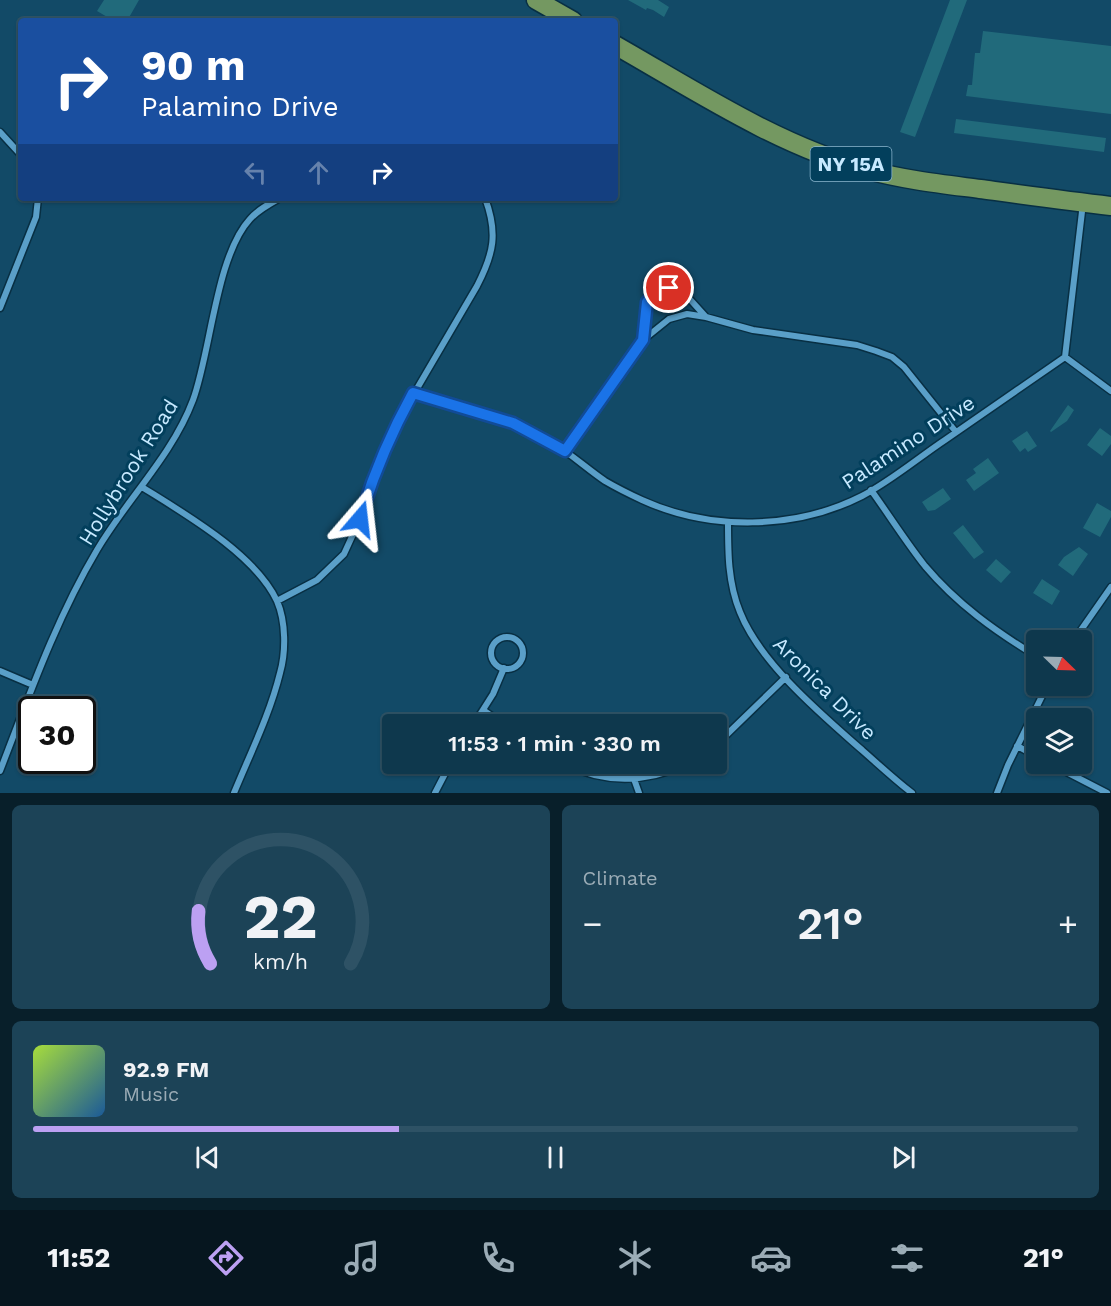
<!DOCTYPE html>
<html lang="en">
<head>
<meta charset="utf-8">
<style>
	body { margin:0; font-family:"Work Sans",sans-serif; background:#1c4357; color:#f1f3f6; height:100vh; display:flex; flex-direction:column; font-size:22px; white-space:nowrap }
	* { box-sizing:border-box; margin:0 }
	p { font-size:20px; color:#9bacb6 }
	.icon { flex:none; width:33px; height:33px; fill:none; stroke:currentColor; stroke-width:2; stroke-linecap:round; stroke-linejoin:round }
	.map { position:relative; height:793px; overflow:hidden }
	.side { display:flex; flex-direction:column; gap:12px; padding:12px; background:#081f2a; flex:1 }
	.side>* { flex:none }
	.hud { position:absolute; left:18px; top:18px; width:600px; height:183px; border-radius:6px; box-shadow:0 2px 4px #0004,0 0 0 2px #2e5265; background:#1a4fa0; color:#fff; overflow:hidden }
	.needle { width:39px; rotate:113deg }
	.tools { position:absolute; left:1026px; top:630px; display:grid; gap:12px }
	.tools a { display:grid; place-items:center; width:66px; height:66px; border-radius:6px; background:#0e384d; box-shadow:0 2px 4px #0004,0 0 0 2px #2e5265; font-size:30px }
	.speed { position:absolute; left:18px; top:696px; display:flex; gap:12px; font-size:30px; font-weight:700; text-align:center }
	.speed>* { display:grid; place-content:center; width:78px; height:78px; border-radius:50%; background:#0e384d; box-shadow:0 2px 4px #0004,0 0 0 2px #2e5265; line-height:1 }
	.speed .limit { border:3px solid #111; border-radius:9px; background:#fff; color:#111 }
	.pin { position:absolute; display:grid; place-items:center; width:51px; height:51px; color:#fff; margin:-26px; border:3px solid #fff; border-radius:50%; box-shadow:0 2px 6px #0007 }
	.me { position:absolute; width:66px; margin:-33px; rotate:17deg; stroke-linejoin:round; filter:drop-shadow(0 0 4px #0008) }
	.turn { display:flex; align-items:center; gap:21px; height:126px; padding:0 24px; font-size:27px }
	.turn .icon { width:78px; height:78px; stroke-width:2.5 }
	.turn b { display:block; font-size:42px; line-height:51px }
	.lanes { display:flex; align-items:center; height:57px; padding:0 24px; background:#0003; justify-content:center; gap:30px; direction:ltr }
	.lanes .off { opacity:.35 }
	.big { font-size:45px; font-weight:600; line-height:1.1 }
	.side .card { flex:1; display:flex; flex-direction:column; justify-content:center; gap:9px; min-width:0; padding:0 21px; border-radius:9px; background:#1c4357 }
	.side .dial { align-items:center; gap:0 }
	.dial svg { height:156px; overflow:visible; fill:none; stroke:#2e5265; stroke-width:7; stroke-linecap:round; text-anchor:middle }
	.dial text { fill:#f1f3f6; stroke:none }
	.song { display:flex; align-items:center; gap:18px }
	.cover { width:72px; height:72px; border-radius:9px; background:linear-gradient(135deg,hsl(80 70% 55%),hsl(210 70% 35%)) }
	.played { height:6px; border-radius:3px; background:linear-gradient(90deg,#bca0f2 35%,#2e5265 35%) }
	.keys { display:flex; justify-content:space-around; direction:ltr }
	.heat { display:flex; justify-content:space-between; align-items:center; font-size:33px; direction:ltr }
	.side .tiles { flex:1; display:grid; gap:12px; grid-template-columns:1fr 1fr }
	.card:last-child { grid-column:span 2 }
	.trip { position:absolute; left:382px; top:714px; width:345px; height:60px; border-radius:6px; background:#0e384d; box-shadow:0 2px 4px #0004,0 0 0 2px #2e5265; font-weight:600; line-height:60px; text-align:center }
	.tab-bar { display:flex; height:96px; justify-content:space-around; align-items:center; background:#06161f; color:#9bacb6 }
	.tab-bar .icon { width:42px; height:42px }
	.tab-bar .selected { color:#bca0f2 }
	.tab-bar b { font-size:27px; color:#f1f3f6 }
	.map>svg:first-child { display:block }
</style>
</head>
<body>
<div class="map">
<svg width="1111" height="793" viewBox="0 0 1111 793">
	<rect width="100%" height="100%" fill="#124a67"/>
	<path fill="#216a7b" d="M104 0H139L127 21H114L97 11Z
		M628 0H658L669 7 664 17 653 10 647 8 646 10Z
		M950 0H967L915 137 900 132Z
		M983 31 1111 46V114L966 96 968 85H972L975 53H980Z
		M956 119 1106 138 1104 152 954 133Z
		M1068 405 1074 410 1067 421 1051 432 1050 431Z
		M1100 428 1111 436V444L1102 456 1087 445Z
		M1027 431 1037 446 1028 452 1025 448 1020 452 1012 441Z
		M988 458 999 473 974 491 966 480 976 473 973 469Z
		M943 488 951 499 935 510 928 511 922 502Z
		M1097 503 1111 511V517L1100 537 1083 528Z
		M963 525 984 552 974 559 953 533Z
		M1079 547 1088 554 1073 576 1058 565 1064 557Z
		M996 559 1011 572 1001 583 986 570Z
		M1042 579 1060 591 1052 605 1033 593Z"/>
	<g fill="none" stroke-linecap="round" stroke-linejoin="round">
		<defs>
			<path id="street" d="M0 132 21 155
				M0 308 36 217 38 198
				M643 339C645 313 640 298 669 288L686 295 706 317
				M1065 357 1111 391
				M413 393C460 406 507 417 550 441 570 453 586 468 605 481 617 488 629 494 642 500 710 531 795 530 862 496 891 481 918 458 945 440 985 412 1025 385 1065 357L1083 203
				M565 451 643 340 669 319 687 314 706 317 753 330 857 345 876 351 892 357 904 367 956 432
				M142 487C185 514 255 554 277 601 286 622 286 652 280 673 270 714 250 754 234 793
				M871 490C889 515 906 542 925 566 957 604 995 631 1036 656
				M728 522C728 552 728 583 740 612 760 663 822 715 863 751 879 765 895 780 912 793
				M277 601 317 580 344 554 360 519 371 483 398 421 477 286C494 253 498 233 485 198
				M491 653a16 16 0 1 1 32 0a16 16 0 1 1-32 0Z
				M1074 640 1111 587
				M0 671 33 685
				M483 710 503 724
				M474 724 493 694 504 668
				M717 744 786 677
				M1017 746 1036 756
				M565 764C605 784 646 783 687 764
				M1051 764 1107 793
				M0 771C29 696 56 619 97 550 127 499 172 456 193 400 211 351 216 256 250 219 258 210 269 204 280 198
				M634 779 639 793
				M435 793 450 764
				M997 793 1008 765 1047 686"/>
			<path id="primary" d="M536 0 573 21
				M615 45C696 91 777 145 868 170 905 180 942 184 980 189 1024 195 1067 201 1111 206"/>
		</defs>
		<use href="#street" stroke="#082f43" stroke-width="9"/>
		<use href="#primary" stroke="#082f43" stroke-width="21"/>
		<use href="#street" stroke="#5a9fc8" stroke-width="6"/>
		<use href="#primary" stroke="#749861" stroke-width="18"/>
	</g>
	<g fill="none" stroke-linecap="round" stroke-linejoin="round">
		<defs>
			<path id="route" d="M360 519C373 475 391 433 413 393L513 423 565 451 643 340 647 302 655 293 669 288"/>
		</defs>
		<use href="#route" stroke="#114b97" stroke-width="15"/>
		<use href="#route" stroke="#1a73e8" stroke-width="10"/>
	</g>
	<g text-anchor="middle" dominant-baseline="central" stroke-width="6" stroke-linejoin="round" paint-order="stroke">
		<rect fill="#023f5c" stroke="#8cb6ce" stroke-width="1.5" x="810.5" y="147" width="81" height="34" rx="4.5"/>
		<g font-size="20" font-weight="bold" fill="#c7e9ff">
			<text x="851" y="164">NY 15A</text>
		</g>
		<g font-size="21" fill="#c7e9ff" stroke="#023f5c">
			<text transform="translate(908 442) rotate(-33)">Palamino Drive</text>
			<text transform="translate(128 472) rotate(-58)">Hollybrook Road</text>
			<text transform="translate(825 688) rotate(45)">Aronica Drive</text>
		</g>
	</g>
</svg>
<div class="tools">
<a><svg class="needle" viewBox="-14 -14 28 28"><path d="M0-13l5 13h-10z" fill="#e53935"/><path d="M0 13l5-13h-10z" fill="#9bacb6"/></svg></a>
<a><svg class="icon" aria-label="layers" viewBox="0 0 24 24"><path d="M12 4l9 5-9 5-9-5zM3 14l9 5 9-5"/></svg></a>
</div>
<div class="speed"><div class="limit">30</div></div>
<div class="pin" style="left:669px;top:288px;background:#d93025"><svg class="icon" aria-label="arrive" viewBox="0 0 24 24"><path d="M6 21V4h12l-3 4 3 4H6"/></svg></div>
<svg class="me" style="left:360px;top:519px" viewBox="-20 -20 40 40"><path d="M0-17L14 15 0 8-14 15z" fill="#1a73e8" stroke="#fff" stroke-width="4"/></svg>
<div class="trip">11:53 · 1 min · 330 m</div>
<div class="hud">
<div class="turn"><svg class="icon" aria-label="right" viewBox="0 0 24 24"><path d="M7 20v-9h11M14 6l5 5-5 5"/></svg><div><b>90 m</b>Palamino Drive</div></div>
<div class="lanes"><svg class="icon off" aria-label="left" viewBox="0 0 24 24"><path d="M17 20v-9H6M10 6l-5 5 5 5"/></svg><svg class="icon off" aria-label="ahead" viewBox="0 0 24 24"><path d="M12 20V5M6 11l6-6 6 6"/></svg><svg class="icon" aria-label="right" viewBox="0 0 24 24"><path d="M7 20v-9h11M14 6l5 5-5 5"/></svg></div>
</div>
</div>
<section class="side">
<div class="tiles">
<div class="card dial"><svg viewBox="0 0 100 80">
<path d="M14 69A42 42 0 1 1 86 69"/>
<path d="M14 69A42 42 0 0 1 8 42" stroke="#bca0f2"/>
<text x="50" y="56" font-size="32" font-weight="700">22</text>
<text x="50" y="72" font-size="11">km/h</text>
</svg></div>
<div class="card"><p>Climate</p>
<div class="heat"><a>−</a><b class="big">21°</b><a>+</a></div>
</div>
<div class="card">
<div class="song"><i class="cover"></i><div><b>92.9 FM</b><p>Music</p></div></div>
<div class="played"></div>
<div class="keys"><svg class="icon" aria-label="previous" viewBox="0 0 24 24"><path d="M18 5L8 12l10 7zM5 5v14"/></svg><svg class="icon" aria-label="pause" viewBox="0 0 24 24"><path d="M8 5v14M16 5v14"/></svg><svg class="icon" aria-label="next" viewBox="0 0 24 24"><path d="M6 5l10 7-10 7zM19 5v14"/></svg></div>
</div>
</div>
</section>
<nav class="tab-bar">
<b>11:52</b>
<svg class="icon selected" aria-label="directions" viewBox="0 0 24 24"><path d="M12 3l9 9-9 9-9-9zM9 14v-3h6M13 9l2 2-2 2"/></svg>
<svg class="icon" aria-label="music" viewBox="0 0 24 24"><path d="M9 18V5l10-2v13"/><circle cx="6" cy="18" r="3"/><circle cx="16" cy="16" r="3"/></svg>
<svg class="icon" aria-label="phone" viewBox="0 0 24 24"><path d="M5 4h4l2 5-3 2q2 4 5 5l2-3 5 2v4C11 20 4 13 5 4z"/></svg>
<svg class="icon" aria-label="climate" viewBox="0 0 24 24"><path d="M12 3v18M4 7l16 10M4 17L20 7"/></svg>
<svg class="icon" aria-label="car" viewBox="0 0 24 24"><path d="M5 17H2v-5l4-1 3-4h7l3 4 3 1v5h-3M9 17h6M6 11h13"/><circle cx="7" cy="17" r="2"/><circle cx="17" cy="17" r="2"/></svg>
<svg class="icon" aria-label="filters" viewBox="0 0 24 24"><path d="M4 7h16M4 17h16"/><circle cx="9" cy="7" r="2"/><circle cx="15" cy="17" r="2"/></svg>
<b>21°</b>
</nav>
</body>
</html>
